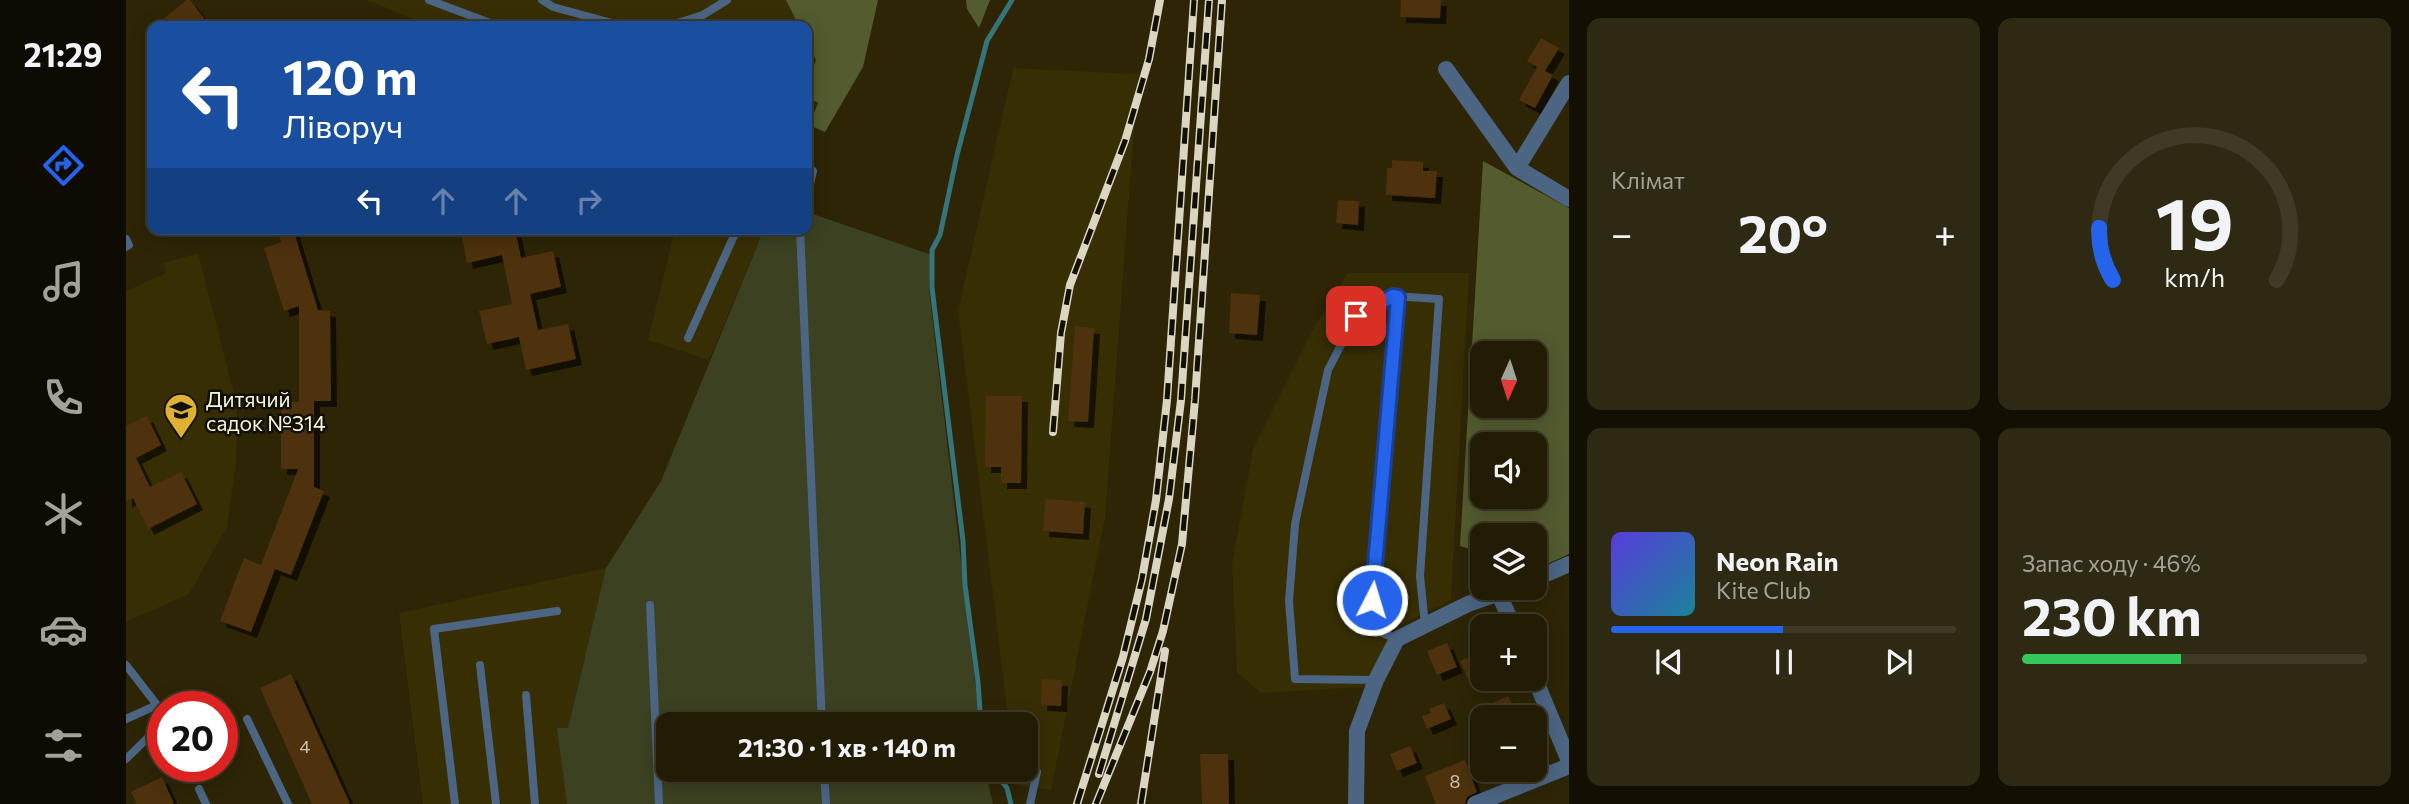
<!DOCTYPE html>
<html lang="uk">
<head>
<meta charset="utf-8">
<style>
	body { margin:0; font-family:Commissioner,sans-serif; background:#2e2913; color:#f1f3f6; height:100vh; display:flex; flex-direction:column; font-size:26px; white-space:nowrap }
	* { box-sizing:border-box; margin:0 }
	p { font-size:23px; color:#a2a19a }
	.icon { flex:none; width:38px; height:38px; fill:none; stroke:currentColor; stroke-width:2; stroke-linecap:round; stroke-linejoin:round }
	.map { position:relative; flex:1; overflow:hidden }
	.side { display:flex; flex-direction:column; gap:18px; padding:18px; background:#130f02; width:840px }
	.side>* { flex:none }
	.banner { position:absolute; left:21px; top:21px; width:665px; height:214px; border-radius:14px; box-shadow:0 4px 18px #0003,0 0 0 2px #3f3a26; background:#1a4fa0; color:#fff; overflow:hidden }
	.needle { width:46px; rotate:183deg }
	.buttons { position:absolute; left:1344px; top:341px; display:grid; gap:14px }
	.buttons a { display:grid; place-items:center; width:77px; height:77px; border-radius:14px; background:#221c04; box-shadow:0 4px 18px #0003,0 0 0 2px #3f3a26; font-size:35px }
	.speed { position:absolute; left:21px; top:691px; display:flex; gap:14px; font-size:35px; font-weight:700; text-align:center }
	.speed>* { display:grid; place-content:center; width:91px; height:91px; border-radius:50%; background:#221c04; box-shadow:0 4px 18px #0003,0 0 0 2px #3f3a26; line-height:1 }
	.speed .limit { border:10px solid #d22; background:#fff; color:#111 }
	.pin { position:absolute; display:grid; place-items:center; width:60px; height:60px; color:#fff; margin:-30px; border-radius:14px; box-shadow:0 4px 10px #0006 }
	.me { position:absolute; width:77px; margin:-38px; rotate:5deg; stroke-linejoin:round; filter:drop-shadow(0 0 5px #0008) }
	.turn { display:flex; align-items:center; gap:24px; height:147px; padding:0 21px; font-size:32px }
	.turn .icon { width:91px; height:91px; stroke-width:2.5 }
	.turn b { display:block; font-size:49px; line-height:60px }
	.lanes { display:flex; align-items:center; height:66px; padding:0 21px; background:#0003; justify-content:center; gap:35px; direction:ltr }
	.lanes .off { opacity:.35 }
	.big { font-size:52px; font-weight:700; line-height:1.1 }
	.side .tile { flex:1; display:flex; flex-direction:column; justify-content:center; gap:10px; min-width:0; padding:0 24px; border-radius:14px; background:#2e2913 }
	.side .dial { align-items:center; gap:0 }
	.dial svg { height:182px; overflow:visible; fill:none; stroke:#3f3a26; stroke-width:7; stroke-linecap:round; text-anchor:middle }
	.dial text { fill:#f1f3f6; stroke:none }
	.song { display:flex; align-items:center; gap:21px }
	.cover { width:84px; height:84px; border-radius:10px; background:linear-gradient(135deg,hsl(250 70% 55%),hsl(190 70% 35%)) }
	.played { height:7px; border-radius:4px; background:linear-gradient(90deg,#2563eb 50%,#3f3a26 50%) }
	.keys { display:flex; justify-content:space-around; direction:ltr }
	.heat { display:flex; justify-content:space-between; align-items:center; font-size:38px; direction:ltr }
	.charge { height:10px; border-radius:5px; background:linear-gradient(90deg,#34c759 46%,#3f3a26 0) }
	.side .tiles { flex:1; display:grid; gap:18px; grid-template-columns:repeat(2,1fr) }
	.trip { position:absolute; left:530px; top:712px; width:382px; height:70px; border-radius:14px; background:#221c04; box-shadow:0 4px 18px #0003,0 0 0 2px #3f3a26; font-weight:700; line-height:70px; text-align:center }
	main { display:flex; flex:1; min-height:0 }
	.dock { display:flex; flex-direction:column; width:126px; justify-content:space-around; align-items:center; background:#0e0b02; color:#a2a19a }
	.dock .icon { width:49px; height:49px }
	.dock .selected { color:#2563eb }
	.dock b { font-size:32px; color:#f1f3f6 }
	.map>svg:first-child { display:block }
</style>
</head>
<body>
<main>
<nav class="dock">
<b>21:29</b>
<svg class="icon selected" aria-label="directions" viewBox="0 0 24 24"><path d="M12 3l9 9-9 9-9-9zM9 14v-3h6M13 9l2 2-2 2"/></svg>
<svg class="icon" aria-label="music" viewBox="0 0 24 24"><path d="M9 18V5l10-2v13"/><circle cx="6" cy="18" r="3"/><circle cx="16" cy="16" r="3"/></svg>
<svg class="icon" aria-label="phone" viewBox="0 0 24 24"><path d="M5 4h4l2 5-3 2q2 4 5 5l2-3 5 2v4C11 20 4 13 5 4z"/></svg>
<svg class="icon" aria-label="climate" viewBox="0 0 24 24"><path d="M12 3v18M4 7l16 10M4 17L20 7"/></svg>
<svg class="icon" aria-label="car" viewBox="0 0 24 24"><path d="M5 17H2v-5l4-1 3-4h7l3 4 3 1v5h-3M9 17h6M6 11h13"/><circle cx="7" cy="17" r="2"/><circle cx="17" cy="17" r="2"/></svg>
<svg class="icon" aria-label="filters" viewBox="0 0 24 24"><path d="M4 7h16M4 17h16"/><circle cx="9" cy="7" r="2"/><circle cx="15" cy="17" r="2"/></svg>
</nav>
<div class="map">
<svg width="1443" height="804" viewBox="0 0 1443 804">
	<defs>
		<filter id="shadow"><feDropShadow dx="6" dy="6" stdDeviation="0" flood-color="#0009"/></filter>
	</defs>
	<rect width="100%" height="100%" fill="#2d2506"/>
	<path fill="#372e04" d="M242 0H660L673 26H303Z
		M887 68 1012 74 979 518 925 790 891 785 889 770H900V724H883L832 311Z
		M549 229H638L583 360 522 340Z
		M72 253 109 397 111 417 110 463 101 527 63 594 0 622V291L40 273 38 263Z
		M1222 273H1343L1325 600 1267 629 1256 686 1135 693 1111 672 1106 564 1127 449 1185 333Z
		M480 568 442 728H432L441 804H297L273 613Z"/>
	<path fill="#3b4121" d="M681 212 806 255 803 289 854 724H542V770H859L867 804H441L431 728H442L480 568 535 481 638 229H681Z"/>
	<path fill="#535b2f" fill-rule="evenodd" d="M660 0H752L737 67 699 132 683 125 692 103 681 97V84L690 60 681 41V26H673Z
		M840 0H864L853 28 841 9Z
		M1357 161 1443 208V554L1410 569 1409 536H1356V553L1334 546ZM1356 354H1409V406H1356ZM1356 444H1409V497H1356Z"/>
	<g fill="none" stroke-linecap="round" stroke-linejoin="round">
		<path stroke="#35747b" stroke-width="5" d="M855 724 852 682 839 585 837 541 806 288V250L814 235 831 155 861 41 886 0
			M867 770 881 788 885 804"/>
	</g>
	<path fill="#4e300c" filter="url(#shadow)" d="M61 0H64L84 26H44L38 18Z
		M1275 0H1315L1314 18 1274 17Z
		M1415 38 1433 48 1419 71 1427 75 1409 108 1393 100 1411 67 1401 61Z
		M1266 160 1297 162V171H1311L1309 198 1260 195 1261 168H1266Z
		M1212 200 1233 201 1232 225 1210 223Z
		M151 229H167L192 310 204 311 205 401H188V487L198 491 165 575 149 569 125 632 94 621 118 558 135 565 172 469H155V402H173V306L158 311 138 248 155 242Z
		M349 229H389L395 258 427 251 435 287 404 294 412 330 442 324 450 359 400 370 393 337 361 344 353 311 386 304 376 255 341 263 335 232Z
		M1105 293 1134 295 1131 335 1103 333Z
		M949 326 968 328 962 422 942 421Z
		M860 396H896L895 483H875V467H859Z
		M21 416 35 445 10 458 24 487 55 472 71 504 22 529 7 498 0 502V426Z
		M919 499 959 502 957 534 917 531Z
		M1321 643 1331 667 1311 675 1301 651Z
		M1356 652V675L1343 681 1334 661Z
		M165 674 224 804H186L134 688Z
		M916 679 936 680 935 706 915 705Z
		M1382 696 1392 718H1363L1358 707Z
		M1318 703 1325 719 1301 729 1296 716 1305 713 1303 709Z
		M1284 746 1291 763 1271 771 1264 754Z
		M1074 754H1102L1103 804H1076Z
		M1339 760 1351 792 1341 797 1339 804H1310L1299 776Z
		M36 777 48 804H11L5 792Z"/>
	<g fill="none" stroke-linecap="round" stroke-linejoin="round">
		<path stroke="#4c6583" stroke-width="8" d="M303 0 372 26
			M416 0 427 7 497 26
			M542 26 577 15 601 0
			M681 145H683L681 150
			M681 165 687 171 681 197
			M674 229 696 724
			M0 239 3 245 0 247
			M562 338 611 229
			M524 605 533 804
			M1271 639 1244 628 1272 297
			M0 665 31 705 37 715
			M354 665 370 804
			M1250 680 1169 679 1163 601 1169 524 1202 370 1230 316 1267 296 1313 299 1294 576 1299 625
			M400 695 409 804
			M0 719 31 705
			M121 719 162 804
			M0 759 37 723
			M698 770 700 804
			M73 789 80 804
			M329 804 308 629 431 611
			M904 804 911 772"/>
		<path stroke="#4c6583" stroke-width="16" d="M1320 69 1391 168 1443 199
			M1391 168 1443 83
			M1409 579 1443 564
			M1373 594 1387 626
			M1409 679 1443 761
			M1230 804 1231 731 1250 680 1271 639 1342 604 1388 588
			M1349 804 1443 766"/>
		<defs>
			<path id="rail" d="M927 432 935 333 944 285 999 141 1023 59 1034 0
				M973 774 1020 619 1043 499 1055 400 1083 0
				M951 804 997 657 1016 579 1030 500 1041 400 1068 0
				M970 804 1024 672 1037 631 1056 544 1069 400 1096 0
				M1015 804 1039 651"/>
		</defs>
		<use href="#rail" stroke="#dad6c2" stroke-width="8"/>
		<use href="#rail" stroke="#120f04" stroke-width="5" stroke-dasharray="16" stroke-linecap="butt"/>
	</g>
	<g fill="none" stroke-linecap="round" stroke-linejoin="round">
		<defs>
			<path id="route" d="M1230 316 1267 296 1272 297 1246 600"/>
		</defs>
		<use href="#route" stroke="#184099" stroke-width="18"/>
		<use href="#route" stroke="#2563eb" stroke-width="12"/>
	</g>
	<defs>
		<symbol id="school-pin" viewBox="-11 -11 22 30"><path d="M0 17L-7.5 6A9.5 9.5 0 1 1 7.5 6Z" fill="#e0b034" stroke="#120f04"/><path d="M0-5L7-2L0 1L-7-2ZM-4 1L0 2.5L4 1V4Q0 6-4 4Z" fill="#111"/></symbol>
	</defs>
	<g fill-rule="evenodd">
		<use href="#school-pin" x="36" y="391" width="38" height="52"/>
	</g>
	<g text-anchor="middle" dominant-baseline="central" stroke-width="5" stroke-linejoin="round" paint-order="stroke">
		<g font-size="18" fill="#cec3ac">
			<text x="179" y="746">4</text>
			<text x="1329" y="781">8</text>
		</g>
		<g font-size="21" fill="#f8f4e2" stroke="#120f04" text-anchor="start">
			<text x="80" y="398">Дитячий<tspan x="80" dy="24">садок №314</tspan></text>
		</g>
	</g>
</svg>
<div class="buttons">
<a><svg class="needle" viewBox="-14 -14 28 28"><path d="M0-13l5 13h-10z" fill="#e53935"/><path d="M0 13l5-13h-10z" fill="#a2a19a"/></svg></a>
<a><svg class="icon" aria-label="sound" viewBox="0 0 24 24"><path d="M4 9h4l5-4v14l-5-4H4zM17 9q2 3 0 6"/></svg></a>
<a><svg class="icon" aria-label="layers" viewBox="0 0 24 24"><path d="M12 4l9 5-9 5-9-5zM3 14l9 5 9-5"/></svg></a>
<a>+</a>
<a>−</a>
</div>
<div class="speed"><div class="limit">20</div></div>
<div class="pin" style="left:1230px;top:316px;background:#d93025"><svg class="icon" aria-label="arrive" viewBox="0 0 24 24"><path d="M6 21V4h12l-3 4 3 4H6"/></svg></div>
<svg class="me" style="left:1246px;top:600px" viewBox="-20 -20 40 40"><circle r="17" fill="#2563eb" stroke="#fff" stroke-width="3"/><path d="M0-11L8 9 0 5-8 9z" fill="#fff"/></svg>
<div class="trip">21:30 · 1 хв · 140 m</div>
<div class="banner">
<div class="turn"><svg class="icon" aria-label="left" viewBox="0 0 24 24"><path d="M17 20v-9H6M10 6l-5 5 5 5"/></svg><div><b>120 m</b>Ліворуч</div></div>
<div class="lanes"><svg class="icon" aria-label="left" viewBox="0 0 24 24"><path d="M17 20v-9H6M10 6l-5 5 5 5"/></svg><svg class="icon off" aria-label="ahead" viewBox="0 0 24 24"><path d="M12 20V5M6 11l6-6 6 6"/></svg><svg class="icon off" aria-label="ahead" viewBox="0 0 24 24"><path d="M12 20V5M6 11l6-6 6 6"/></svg><svg class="icon off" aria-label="right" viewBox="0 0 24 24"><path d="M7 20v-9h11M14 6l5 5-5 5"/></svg></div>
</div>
</div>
<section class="side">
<div class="tiles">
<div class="tile"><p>Клімат</p>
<div class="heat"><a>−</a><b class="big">20°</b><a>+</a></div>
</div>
<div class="tile dial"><svg viewBox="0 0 100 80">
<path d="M14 69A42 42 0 1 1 86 69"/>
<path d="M14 69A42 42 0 0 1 8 46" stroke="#2563eb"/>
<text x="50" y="56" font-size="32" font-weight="700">19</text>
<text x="50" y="72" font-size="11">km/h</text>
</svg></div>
<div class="tile">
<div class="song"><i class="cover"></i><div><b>Neon Rain</b><p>Kite Club</p></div></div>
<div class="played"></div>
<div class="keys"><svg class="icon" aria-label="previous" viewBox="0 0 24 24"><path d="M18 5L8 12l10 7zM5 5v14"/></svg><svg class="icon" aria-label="pause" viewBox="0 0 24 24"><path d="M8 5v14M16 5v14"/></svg><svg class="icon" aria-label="next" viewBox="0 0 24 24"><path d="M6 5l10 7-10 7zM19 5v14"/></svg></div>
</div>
<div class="tile"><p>Запас ходу · 46%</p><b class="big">230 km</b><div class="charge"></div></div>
</div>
</section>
</main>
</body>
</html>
